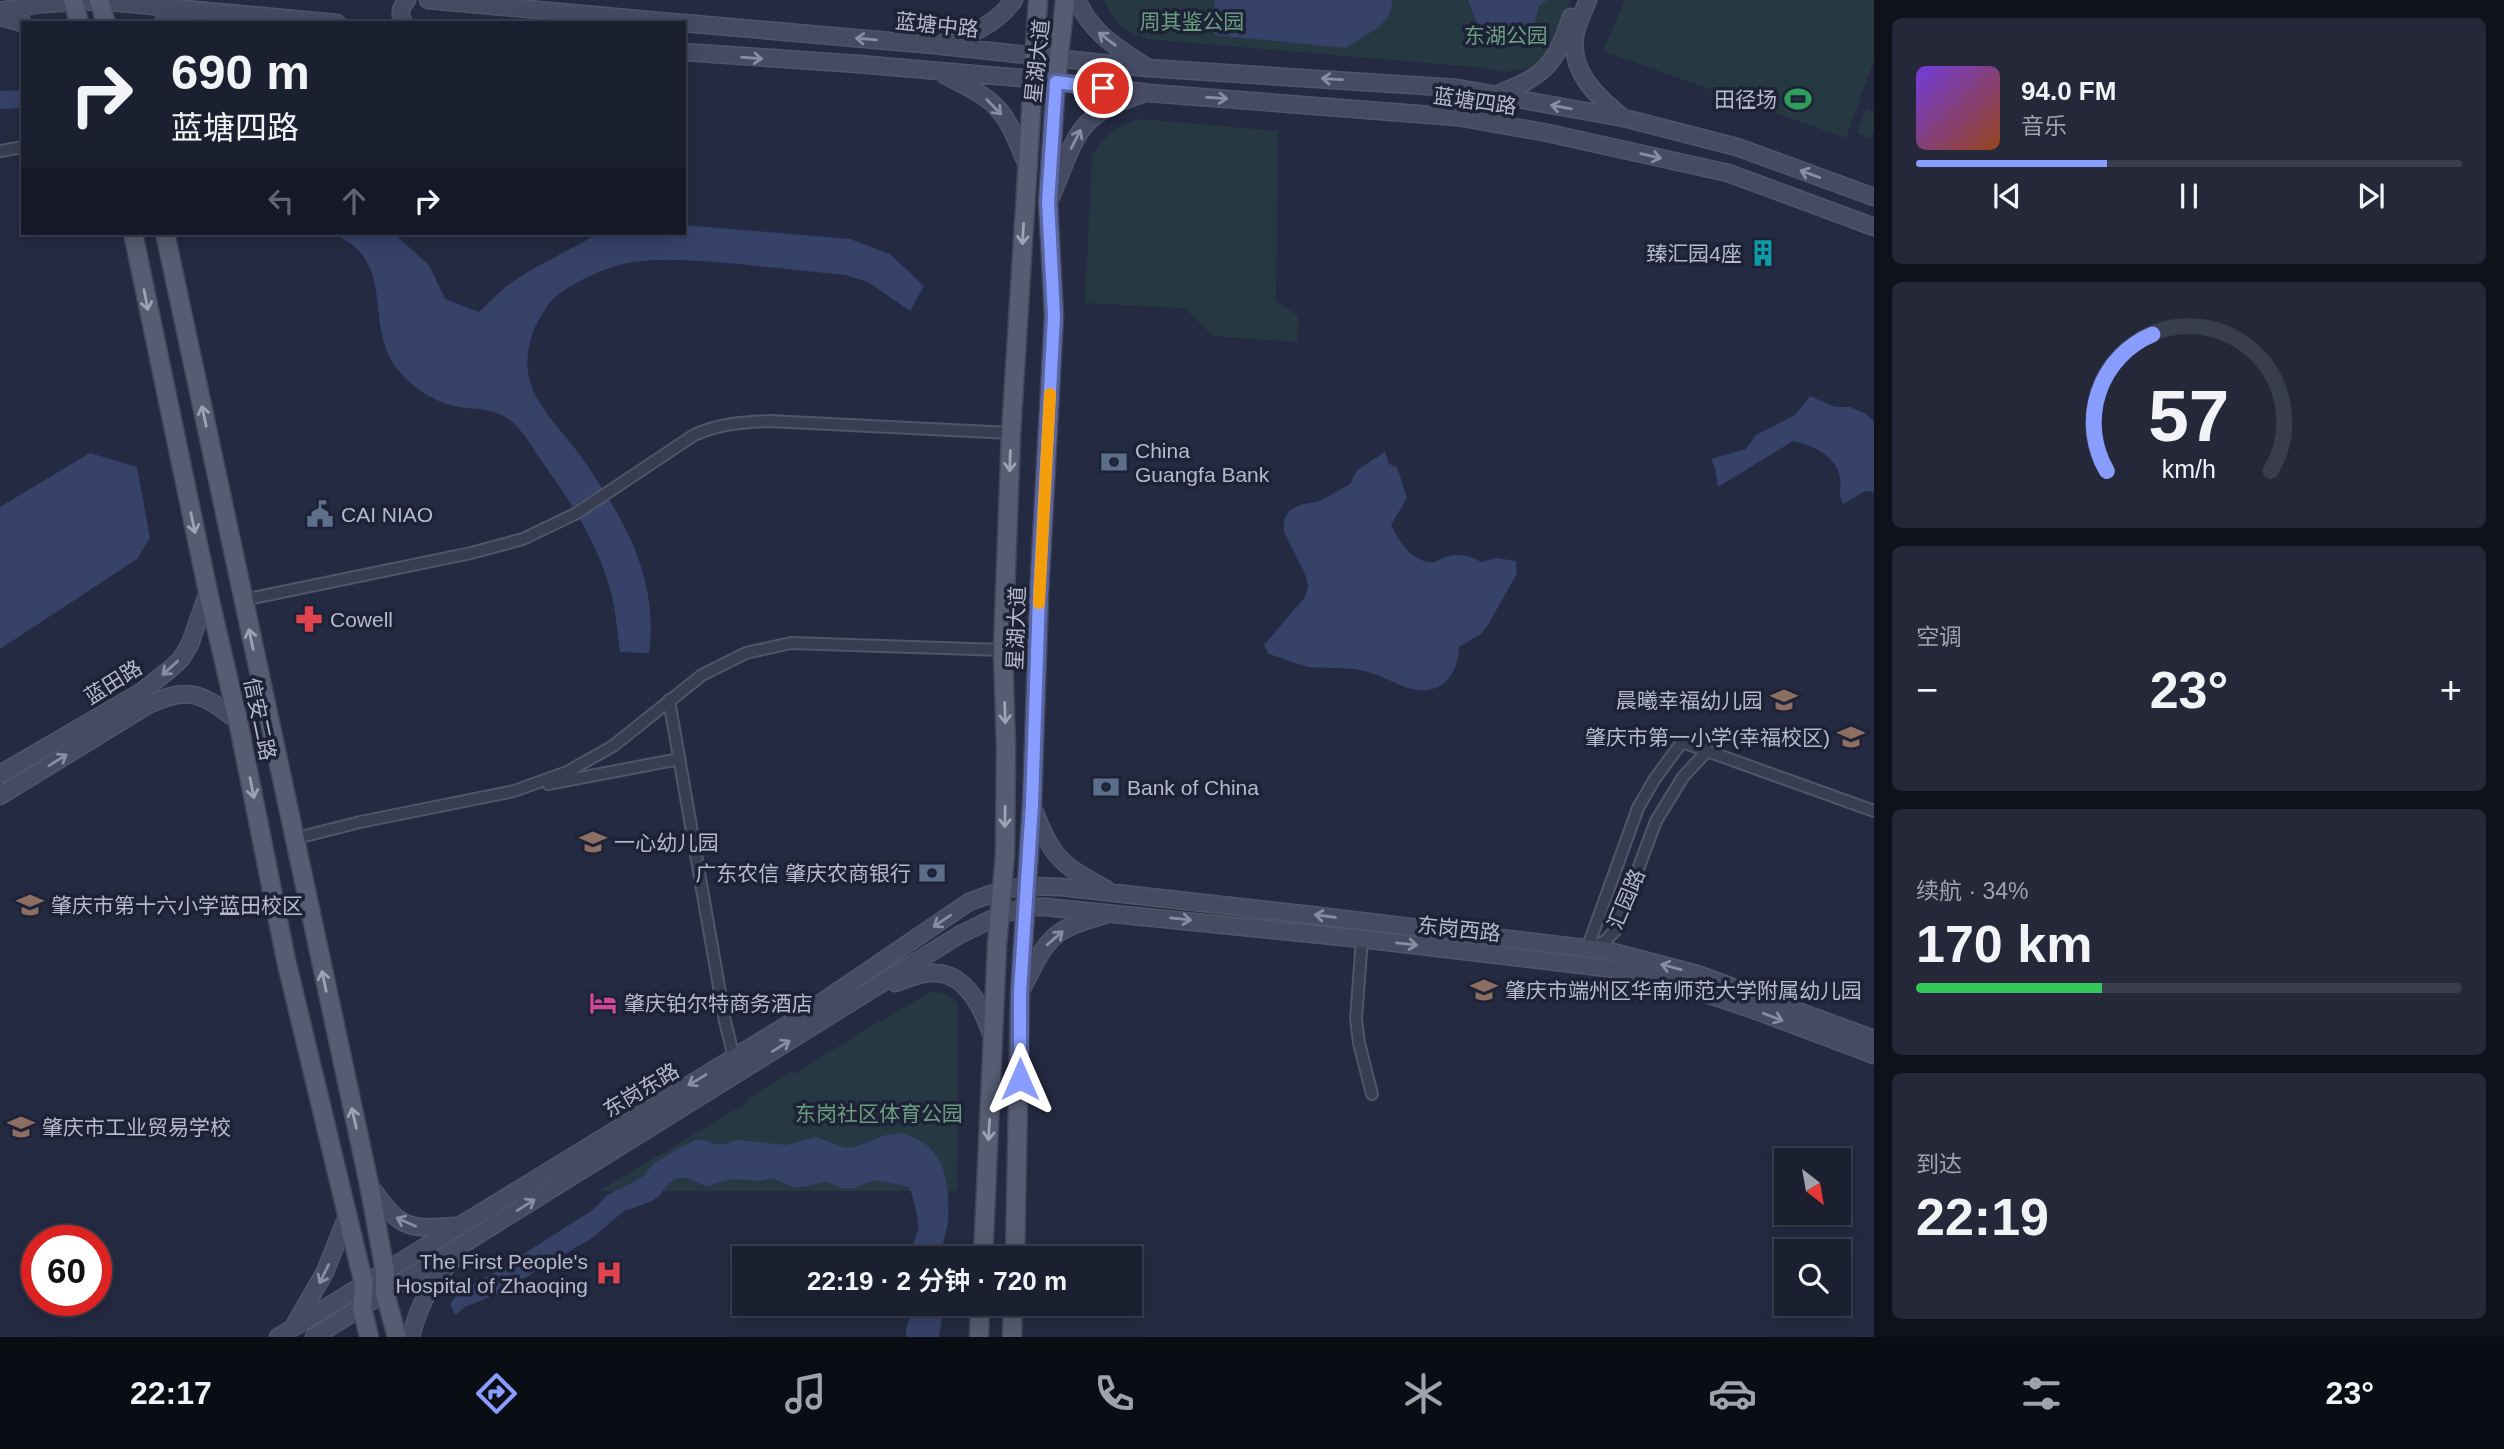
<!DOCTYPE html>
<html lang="zh">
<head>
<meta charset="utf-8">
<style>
	body { margin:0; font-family:Arial,"Noto Sans SC",sans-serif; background:#242839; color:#f1f3f6; height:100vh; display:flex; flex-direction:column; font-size:26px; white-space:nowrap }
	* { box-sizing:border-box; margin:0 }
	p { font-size:23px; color:#a0a3ab }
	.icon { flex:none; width:38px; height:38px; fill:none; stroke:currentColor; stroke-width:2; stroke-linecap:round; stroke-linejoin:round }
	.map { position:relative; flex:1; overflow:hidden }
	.details { display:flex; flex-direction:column; gap:18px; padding:18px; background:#0f121b; width:630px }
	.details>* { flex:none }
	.top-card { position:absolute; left:21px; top:21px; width:665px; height:214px; border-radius:0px; box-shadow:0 4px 18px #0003,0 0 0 2px #393e4d; background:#1b2031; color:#f1f3f6; overflow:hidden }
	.needle { width:46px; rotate:149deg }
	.tools { position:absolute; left:1774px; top:1148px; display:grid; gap:14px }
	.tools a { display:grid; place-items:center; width:77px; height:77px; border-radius:0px; background:#1b2031; box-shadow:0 4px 18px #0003,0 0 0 2px #393e4d; font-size:35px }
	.speed { position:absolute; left:21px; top:1225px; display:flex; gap:14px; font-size:35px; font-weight:700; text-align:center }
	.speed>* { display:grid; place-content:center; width:91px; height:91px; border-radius:50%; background:#1b2031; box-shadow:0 4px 18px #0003,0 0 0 2px #393e4d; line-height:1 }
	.speed .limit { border:10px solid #d22; background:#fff; color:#111 }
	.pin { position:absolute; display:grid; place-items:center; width:60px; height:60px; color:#fff; margin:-30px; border:4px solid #fff; border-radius:50%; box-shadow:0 2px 7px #0007 }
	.me { position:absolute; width:77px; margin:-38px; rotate:0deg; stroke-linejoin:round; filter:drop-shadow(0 0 5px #0008) }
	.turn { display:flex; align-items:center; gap:24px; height:147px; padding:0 35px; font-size:32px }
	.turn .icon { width:91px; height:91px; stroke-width:2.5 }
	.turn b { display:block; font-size:49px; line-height:60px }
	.lanes { display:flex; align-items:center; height:66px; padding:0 35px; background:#0003; justify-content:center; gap:35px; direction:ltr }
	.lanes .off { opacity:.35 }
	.big { font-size:52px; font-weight:600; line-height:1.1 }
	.details .tile { flex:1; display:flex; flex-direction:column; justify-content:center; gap:10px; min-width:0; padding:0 24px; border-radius:10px; background:#242839 }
	.details .dial { align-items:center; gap:0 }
	.dial svg { height:182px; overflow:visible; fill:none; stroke:#393e4d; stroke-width:7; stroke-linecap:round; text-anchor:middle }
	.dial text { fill:#f1f3f6; stroke:none }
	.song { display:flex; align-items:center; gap:21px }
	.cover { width:84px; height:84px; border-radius:10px; background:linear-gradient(135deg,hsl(260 70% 55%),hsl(20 70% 35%)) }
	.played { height:7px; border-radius:4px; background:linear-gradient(90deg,#889dfe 35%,#393e4d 35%) }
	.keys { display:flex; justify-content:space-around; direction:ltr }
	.heat { display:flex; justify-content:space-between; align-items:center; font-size:38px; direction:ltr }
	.charge { height:10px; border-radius:5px; background:linear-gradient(90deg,#34c759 34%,#393e4d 0) }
	.trip { position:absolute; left:732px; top:1246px; width:410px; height:70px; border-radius:0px; background:#1b2031; box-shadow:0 4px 18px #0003,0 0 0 2px #393e4d; font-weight:600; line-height:70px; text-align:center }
	.menu { display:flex; height:112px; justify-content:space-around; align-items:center; background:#0b0d14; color:#a0a3ab }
	.menu .icon { width:49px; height:49px }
	.menu .current { color:#889dfe }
	.menu b { font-size:32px; color:#f1f3f6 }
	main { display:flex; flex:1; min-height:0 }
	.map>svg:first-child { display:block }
</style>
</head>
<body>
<main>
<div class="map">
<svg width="1874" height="1337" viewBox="0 0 1874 1337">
	<rect width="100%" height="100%" fill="#242a41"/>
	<path fill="#263942" d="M1104 0H1571L1552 52 1531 67 1505 72 1475 67 1147 39C1126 32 1112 21 1104 0Z
		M1625 0H1874V60L1846 138 1603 51Z
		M1866 109 1874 112V130L1871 139 1857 133Z
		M1140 119 1278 131 1276 301 1298 316 1297 342 1213 336 1185 308 1085 303 1092 156C1104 136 1118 125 1140 119Z
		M931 991 946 994 958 1003 957 1191H599L748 1102 747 1099 793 1071 795 1074 880 1020 882 1021Z"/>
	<path fill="#374269" d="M1215 0H1393V1L1388 17 1379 27 1345 48 1214 35Z
		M1468 0H1547L1539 6 1532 30 1519 37 1492 31 1477 23Z
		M684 225 850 239 890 254 924 286 910 311 868 282 845 275C809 271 774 268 739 264 703 261 668 257 633 262 610 265 568 284 552 300 545 308 540 318 535 327 525 351 524 375 537 398 549 420 568 438 582 458 624 519 659 577 649 653L620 652C617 631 616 609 610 589 597 541 569 499 540 459 531 445 521 427 507 418 496 410 479 409 466 408 439 405 415 391 398 370 367 332 390 280 356 248 349 242 341 238 334 233H393L429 265 445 299 479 312 505 287 531 270 598 234 684 233Z
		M1810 396 1835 407H1850L1866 414 1874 422V492L1865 491 1843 504C1837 490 1842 489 1840 477 1835 454 1812 446 1793 441L1718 487 1715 468 1711 459 1746 449 1756 435 1795 415Z
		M1385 452 1389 464 1397 467 1407 498 1391 525C1399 541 1414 565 1435 562 1438 561 1441 558 1445 557 1458 553 1469 555 1481 562L1496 558 1516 561 1517 573 1488 625 1481 634 1459 647C1458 678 1437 699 1405 687 1390 681 1376 673 1359 670 1344 667 1326 669 1310 667 1297 665 1282 658 1269 654L1264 645 1305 597 1308 587 1306 576 1284 532V520L1289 511 1300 505 1320 501 1350 484 1357 470Z
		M90 453 137 467 150 538 137 559 0 649V507Z
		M899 1133C944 1142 950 1179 948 1220 947 1233 941 1245 941 1258H908C910 1249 915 1240 918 1231 920 1223 913 1195 909 1187L875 1180 855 1188H842L826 1182 796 1188 772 1178 758 1181 733 1179 706 1186 687 1178H678L669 1183 658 1197 650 1202 624 1211 592 1238 499 1293 465 1307 455 1315 450 1304 461 1290 489 1276 580 1218 594 1209 607 1195 634 1182 645 1175 652 1165 672 1152 698 1139 720 1145 739 1140 786 1145 816 1137 845 1148 855 1147 886 1135Z
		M916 1304H944L939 1337H906V1328Z"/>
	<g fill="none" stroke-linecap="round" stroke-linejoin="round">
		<path stroke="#374269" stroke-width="18" d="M0 100 23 99"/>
		<defs>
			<path id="street" d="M0 151 23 147
				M243 600 471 553 523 539 577 513 694 435C719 424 741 422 769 421L1011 433
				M669 700 725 1021 735 1062
				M548 784 679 759
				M293 839 360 822 514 791 567 772 613 746 702 675 746 653 791 643 1003 650
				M1362 939 1356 1019 1359 1043 1372 1094
				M1590 948 1605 941 1615 931 1656 821 1683 777 1707 751
				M1587 949 1638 808 1654 780 1682 742 1874 811"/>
			<path id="secondary" d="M428 0 682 23
				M1077 0C1092 34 1117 47 1146 67
				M1588 0C1584 10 1579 20 1576 31 1567 69 1596 96 1622 117
				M0 11 42 4 99 1 337 23
				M0 17 23 23
				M162 23 190 13
				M404 23C398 14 401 7 407 0
				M684 23 934 45 1148 68 1457 88 1624 118 1737 147 1874 197
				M943 43C973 34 995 25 1014 0
				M684 52 858 64 1033 79 1149 93 1457 117 1543 132 1728 173 1874 227
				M943 74C959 83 977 90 991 102 1010 118 1018 144 1027 165
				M1498 94C1545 75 1555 66 1571 17
				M1050 199C1077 138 1073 115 1143 94
				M0 774 141 692 169 670 181 659 190 644 208 592
				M0 796 148 705C191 685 202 694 238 721
				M1032 805C1050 855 1060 865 1106 889
				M895 983C907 979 919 973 932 973 966 971 983 1009 992 1036
				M1020 992C1032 971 1041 944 1062 931 1074 923 1090 920 1104 915
				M370 1186C400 1228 406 1230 456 1226
				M295 1324 325 1272 348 1214
				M278 1337 797 1019 969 902 1002 890 1027 886 1061 887 1311 915 1609 951 1697 974 1874 1039
				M314 1337 959 935 1000 915 1026 907H1045L1362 939 1607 968C1700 986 1786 1022 1874 1055
				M411 1337C418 1305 432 1282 454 1258"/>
			<path id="primary" d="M73 0 79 23
				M99 0 106 23
				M133 233 208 592 238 721 286 960 359 1264 364 1284 362 1307 369 1337
				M165 233 369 1184 385 1271V1293L397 1337
				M983 1258 997 945 1005 854 1006 749 1003 650 1011 433 1038 0
				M1015 1258 1020 992 1032 804 1039 595 1054 316 1048 202 1056 82 1065 0
				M979 1337 980 1304
				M1012 1337 1013 1304"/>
		</defs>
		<use href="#street" stroke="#505568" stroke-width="14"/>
		<use href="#secondary" stroke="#505568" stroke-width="19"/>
		<use href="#primary" stroke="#42465a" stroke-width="21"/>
		<use href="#street" stroke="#383d51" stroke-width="10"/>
		<use href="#secondary" stroke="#464b64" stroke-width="16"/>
		<use href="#primary" stroke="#565c71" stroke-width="18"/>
	</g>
	<defs><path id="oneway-shaft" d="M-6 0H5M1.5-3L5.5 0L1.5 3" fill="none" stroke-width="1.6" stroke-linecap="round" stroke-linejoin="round" transform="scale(1.75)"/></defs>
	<g stroke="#898da2">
		<use href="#oneway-shaft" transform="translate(866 39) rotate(-175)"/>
		<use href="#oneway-shaft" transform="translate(1107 39) rotate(-143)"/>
		<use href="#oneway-shaft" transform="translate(752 58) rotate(5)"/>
		<use href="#oneway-shaft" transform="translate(1332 79) rotate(-177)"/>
		<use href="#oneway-shaft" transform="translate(1217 98) rotate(4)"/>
		<use href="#oneway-shaft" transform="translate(994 107) rotate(46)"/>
		<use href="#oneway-shaft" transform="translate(1561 107) rotate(-170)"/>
		<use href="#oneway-shaft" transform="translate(1076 139) rotate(-63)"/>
		<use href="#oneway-shaft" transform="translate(1651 156) rotate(13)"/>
		<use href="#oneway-shaft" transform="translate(1810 174) rotate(-160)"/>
		<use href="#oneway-shaft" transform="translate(170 668) rotate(138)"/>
		<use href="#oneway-shaft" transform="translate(58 760) rotate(-32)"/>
		<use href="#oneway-shaft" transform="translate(1325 916) rotate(-173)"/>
		<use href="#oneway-shaft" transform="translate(1181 919) rotate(6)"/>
		<use href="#oneway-shaft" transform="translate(942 921) rotate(146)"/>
		<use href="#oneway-shaft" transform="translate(1055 938) rotate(-41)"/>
		<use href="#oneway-shaft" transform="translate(1407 944) rotate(6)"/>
		<use href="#oneway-shaft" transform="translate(1671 967) rotate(-165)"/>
		<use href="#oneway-shaft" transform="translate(1773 1017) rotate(21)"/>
		<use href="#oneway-shaft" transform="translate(781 1046) rotate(-32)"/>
		<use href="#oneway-shaft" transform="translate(697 1080) rotate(149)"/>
		<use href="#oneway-shaft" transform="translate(526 1205) rotate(-32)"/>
		<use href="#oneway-shaft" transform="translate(406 1222) rotate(-156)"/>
		<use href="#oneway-shaft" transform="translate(324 1274) rotate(116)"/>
	</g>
	<g stroke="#9da2b4">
		<use href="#oneway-shaft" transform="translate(1023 234) rotate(93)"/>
		<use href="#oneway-shaft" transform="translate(146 300) rotate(79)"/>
		<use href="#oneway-shaft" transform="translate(204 416) rotate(-102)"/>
		<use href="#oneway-shaft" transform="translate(1010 461) rotate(92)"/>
		<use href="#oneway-shaft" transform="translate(193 523) rotate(78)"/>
		<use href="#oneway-shaft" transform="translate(251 639) rotate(-102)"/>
		<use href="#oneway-shaft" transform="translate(1005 713) rotate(88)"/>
		<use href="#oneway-shaft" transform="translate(252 788) rotate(79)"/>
		<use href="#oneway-shaft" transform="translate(1005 817) rotate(91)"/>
		<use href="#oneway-shaft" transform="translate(324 981) rotate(-102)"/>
		<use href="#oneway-shaft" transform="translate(354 1118) rotate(-103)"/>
		<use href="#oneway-shaft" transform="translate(989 1130) rotate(93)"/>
	</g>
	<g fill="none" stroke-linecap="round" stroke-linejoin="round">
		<defs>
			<path id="route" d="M1020 1079V992L1032 804 1039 595 1054 316 1048 202 1056 82 1103 88"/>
		</defs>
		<use href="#route" stroke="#5866a5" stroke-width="18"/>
		<use href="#route" stroke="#889dfe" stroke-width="12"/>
		<path stroke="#f59e0b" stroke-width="12" d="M1039 603 1050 394"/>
	</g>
	<defs>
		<symbol id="stadium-bare" viewBox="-9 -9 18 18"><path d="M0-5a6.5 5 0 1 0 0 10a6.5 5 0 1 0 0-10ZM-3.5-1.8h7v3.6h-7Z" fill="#2e9e5b" stroke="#1d2236" stroke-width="2.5" paint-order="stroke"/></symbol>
		<symbol id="building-bare" viewBox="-9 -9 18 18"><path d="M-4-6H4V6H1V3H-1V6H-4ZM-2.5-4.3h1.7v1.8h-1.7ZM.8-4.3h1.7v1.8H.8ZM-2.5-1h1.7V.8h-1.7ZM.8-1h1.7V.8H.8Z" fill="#0f9aa8" stroke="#1d2236" stroke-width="2.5" paint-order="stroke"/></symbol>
		<symbol id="bank-bare" viewBox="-9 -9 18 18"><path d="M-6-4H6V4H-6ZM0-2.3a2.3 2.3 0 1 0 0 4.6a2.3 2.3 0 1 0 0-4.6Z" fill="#5c6f8a" stroke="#1d2236" stroke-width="2.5" paint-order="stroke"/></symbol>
		<symbol id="civic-bare" viewBox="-9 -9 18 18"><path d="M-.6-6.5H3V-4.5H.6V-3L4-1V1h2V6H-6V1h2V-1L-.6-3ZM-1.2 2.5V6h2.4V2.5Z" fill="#5c6f8a" stroke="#1d2236" stroke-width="2.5" paint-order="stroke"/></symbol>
		<symbol id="pharmacy-bare" viewBox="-9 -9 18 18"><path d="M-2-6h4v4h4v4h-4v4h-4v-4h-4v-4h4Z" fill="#e0444e" stroke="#1d2236" stroke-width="2.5" paint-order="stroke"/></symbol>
		<symbol id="school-bare" viewBox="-9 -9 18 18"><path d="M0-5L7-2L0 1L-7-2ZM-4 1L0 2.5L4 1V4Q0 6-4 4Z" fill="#8d6e63" stroke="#1d2236" stroke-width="2.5" paint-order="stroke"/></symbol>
		<symbol id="hotel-bare" viewBox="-9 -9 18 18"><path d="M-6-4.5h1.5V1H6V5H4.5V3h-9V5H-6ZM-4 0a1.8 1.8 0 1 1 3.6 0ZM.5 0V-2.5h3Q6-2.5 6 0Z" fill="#d1479c" stroke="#1d2236" stroke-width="2.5" paint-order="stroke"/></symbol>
		<symbol id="university-bare" viewBox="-9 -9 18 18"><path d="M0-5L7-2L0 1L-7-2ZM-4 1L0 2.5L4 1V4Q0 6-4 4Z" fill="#8d6e63" stroke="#1d2236" stroke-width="2.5" paint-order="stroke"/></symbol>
		<symbol id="hospital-bare" viewBox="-9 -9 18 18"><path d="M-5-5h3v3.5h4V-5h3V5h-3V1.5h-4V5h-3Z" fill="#e0444e" stroke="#1d2236" stroke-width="2.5" paint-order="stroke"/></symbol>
	</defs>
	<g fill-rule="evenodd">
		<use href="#stadium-bare" x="1779" y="80" width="38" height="38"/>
		<use href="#building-bare" x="1744" y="234" width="38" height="38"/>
		<use href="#bank-bare" x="1095" y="443" width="38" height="38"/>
		<use href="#civic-bare" x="301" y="495" width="38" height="38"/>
		<use href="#pharmacy-bare" x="290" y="600" width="38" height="38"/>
		<use href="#school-bare" x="1765" y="681" width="38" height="38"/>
		<use href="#school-bare" x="1832" y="718" width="38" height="38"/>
		<use href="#bank-bare" x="1087" y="768" width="38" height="38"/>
		<use href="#school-bare" x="574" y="823" width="38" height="38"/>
		<use href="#bank-bare" x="913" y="854" width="38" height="38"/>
		<use href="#school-bare" x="11" y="886" width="38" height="38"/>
		<use href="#school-bare" x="1465" y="971" width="38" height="38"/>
		<use href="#hotel-bare" x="584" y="984" width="38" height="38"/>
		<use href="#university-bare" x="2" y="1108" width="38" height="38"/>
		<use href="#hospital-bare" x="590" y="1254" width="38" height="38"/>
	</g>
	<g text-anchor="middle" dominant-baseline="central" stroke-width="7" stroke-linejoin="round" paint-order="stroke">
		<g font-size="21" fill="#6b9e81" stroke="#1d2236">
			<text x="1192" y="21">周其鉴公园</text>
			<text x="1506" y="35">东湖公园</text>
			<text x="879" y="1113">东岗社区体育公园</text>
		</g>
		<g font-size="21" fill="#b5b9cb" stroke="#1d2236">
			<text transform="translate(937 25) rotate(6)">蓝塘中路</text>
			<text transform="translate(1037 61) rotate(-84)">星湖大道</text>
			<text transform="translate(1475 101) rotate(8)">蓝塘四路</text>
			<text transform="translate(1016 628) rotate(-88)">星湖大道</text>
			<text transform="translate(113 682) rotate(-32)">蓝田路</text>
			<text transform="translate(260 719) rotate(78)">信安二路</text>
			<text transform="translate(1626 899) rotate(-67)">汇园路</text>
			<text transform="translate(1459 929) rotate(6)">东岗西路</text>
			<text transform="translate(641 1090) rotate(-31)">东岗东路</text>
		</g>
		<g font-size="21" fill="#b5b9cb" stroke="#1d2236" text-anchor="start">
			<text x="1777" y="99" text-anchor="end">田径场</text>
			<text x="1742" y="253" text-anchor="end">臻汇园4座</text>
			<text x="1135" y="450">China<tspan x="1135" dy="24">Guangfa Bank</tspan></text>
			<text x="341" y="514">CAI NIAO</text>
			<text x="330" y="619">Cowell</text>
			<text x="1763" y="700" text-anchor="end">晨曦幸福幼儿园</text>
			<text x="1830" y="737" text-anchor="end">肇庆市第一小学(幸福校区)</text>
			<text x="1127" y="787">Bank of China</text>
			<text x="614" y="842">一心幼儿园</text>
			<text x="911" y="873" text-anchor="end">广东农信 肇庆农商银行</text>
			<text x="51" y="905">肇庆市第十六小学蓝田校区</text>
			<text x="1505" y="990">肇庆市端州区华南师范大学附属幼儿园</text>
			<text x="624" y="1003">肇庆铂尔特商务酒店</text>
			<text x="42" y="1127">肇庆市工业贸易学校</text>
			<text x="588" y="1261" text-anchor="end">The First People's<tspan x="588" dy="24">Hospital of Zhaoqing</tspan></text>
		</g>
	</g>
</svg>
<div class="tools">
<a><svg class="needle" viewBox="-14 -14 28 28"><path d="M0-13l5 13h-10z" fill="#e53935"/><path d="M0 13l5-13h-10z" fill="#a0a3ab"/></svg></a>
<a><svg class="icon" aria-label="search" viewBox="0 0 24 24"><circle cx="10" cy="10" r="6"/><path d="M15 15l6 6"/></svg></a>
</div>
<div class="speed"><div class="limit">60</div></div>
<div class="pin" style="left:1103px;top:88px;background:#d93025"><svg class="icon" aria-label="arrive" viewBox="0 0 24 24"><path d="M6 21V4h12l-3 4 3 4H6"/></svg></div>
<svg class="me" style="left:1020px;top:1079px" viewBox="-20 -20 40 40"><path d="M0-17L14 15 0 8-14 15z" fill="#889dfe" stroke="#fff" stroke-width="4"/></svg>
<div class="trip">22:19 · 2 分钟 · 720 m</div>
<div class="top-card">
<div class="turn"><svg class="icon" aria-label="right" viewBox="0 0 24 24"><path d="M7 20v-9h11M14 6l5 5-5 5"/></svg><div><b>690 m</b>蓝塘四路</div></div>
<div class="lanes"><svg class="icon off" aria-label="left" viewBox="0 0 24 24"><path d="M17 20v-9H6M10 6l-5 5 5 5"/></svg><svg class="icon off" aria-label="ahead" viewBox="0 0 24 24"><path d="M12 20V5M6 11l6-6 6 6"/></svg><svg class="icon" aria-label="right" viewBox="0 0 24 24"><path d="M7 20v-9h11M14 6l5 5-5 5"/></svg></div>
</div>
</div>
<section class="details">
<div class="tile">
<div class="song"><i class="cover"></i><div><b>94.0 FM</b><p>音乐</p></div></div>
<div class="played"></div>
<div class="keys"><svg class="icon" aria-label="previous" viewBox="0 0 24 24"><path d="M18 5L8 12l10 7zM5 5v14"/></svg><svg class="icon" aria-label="pause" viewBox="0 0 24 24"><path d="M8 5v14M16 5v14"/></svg><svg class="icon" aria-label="next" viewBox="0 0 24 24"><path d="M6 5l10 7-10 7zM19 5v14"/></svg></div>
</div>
<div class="tile dial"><svg viewBox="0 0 100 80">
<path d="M14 69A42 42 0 1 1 86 69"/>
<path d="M14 69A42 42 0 0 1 34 9" stroke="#889dfe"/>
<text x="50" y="56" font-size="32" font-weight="700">57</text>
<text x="50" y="72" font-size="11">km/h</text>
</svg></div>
<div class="tile"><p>空调</p>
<div class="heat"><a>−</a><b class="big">23°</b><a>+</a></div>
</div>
<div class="tile"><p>续航 · 34%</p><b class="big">170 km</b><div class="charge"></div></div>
<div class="tile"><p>到达</p><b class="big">22:19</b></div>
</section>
</main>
<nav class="menu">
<b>22:17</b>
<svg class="icon current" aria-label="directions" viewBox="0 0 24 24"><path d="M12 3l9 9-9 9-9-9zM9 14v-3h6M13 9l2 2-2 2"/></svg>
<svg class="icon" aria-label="music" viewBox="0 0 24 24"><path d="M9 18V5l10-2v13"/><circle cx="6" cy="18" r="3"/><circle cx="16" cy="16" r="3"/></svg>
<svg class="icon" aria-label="phone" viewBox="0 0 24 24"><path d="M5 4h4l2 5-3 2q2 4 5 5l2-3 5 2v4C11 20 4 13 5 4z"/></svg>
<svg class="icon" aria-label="climate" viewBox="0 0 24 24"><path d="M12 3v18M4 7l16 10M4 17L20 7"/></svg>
<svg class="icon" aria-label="car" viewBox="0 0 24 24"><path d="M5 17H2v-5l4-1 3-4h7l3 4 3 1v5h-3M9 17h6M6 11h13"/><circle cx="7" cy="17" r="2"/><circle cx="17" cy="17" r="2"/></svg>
<svg class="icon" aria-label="filters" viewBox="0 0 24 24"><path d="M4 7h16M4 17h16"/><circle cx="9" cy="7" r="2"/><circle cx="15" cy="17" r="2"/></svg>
<b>23°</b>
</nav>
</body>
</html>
